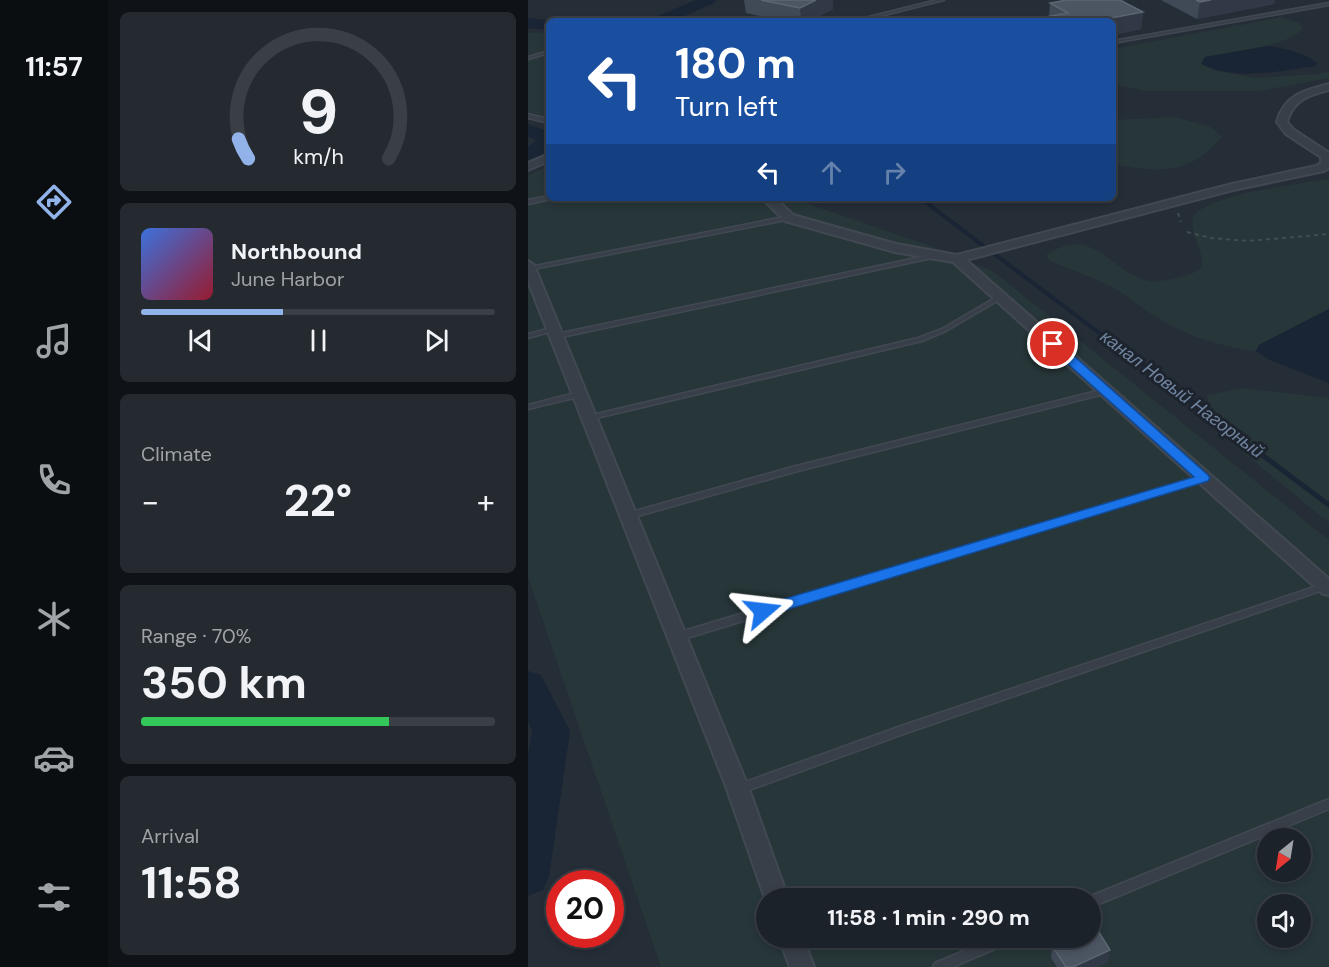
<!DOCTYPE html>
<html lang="en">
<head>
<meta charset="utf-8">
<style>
	body { margin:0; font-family:"DM Sans",sans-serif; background:#252a31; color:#f1f3f6; height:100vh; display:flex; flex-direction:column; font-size:22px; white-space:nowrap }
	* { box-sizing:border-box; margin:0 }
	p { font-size:20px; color:#a0a4a8 }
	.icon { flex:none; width:33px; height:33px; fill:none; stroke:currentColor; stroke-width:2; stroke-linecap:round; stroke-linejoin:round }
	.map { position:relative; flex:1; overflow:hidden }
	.panel { display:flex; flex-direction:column; gap:12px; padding:12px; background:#0f1317; width:420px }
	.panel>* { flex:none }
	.banner { position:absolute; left:18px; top:18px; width:570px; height:183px; border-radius:9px; box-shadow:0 3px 9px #0003,0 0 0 2px #3a3f46; background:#1a4fa0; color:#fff; overflow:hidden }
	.needle { width:39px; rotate:210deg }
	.controls { position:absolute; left:729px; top:828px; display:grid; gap:12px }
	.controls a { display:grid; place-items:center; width:54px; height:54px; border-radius:50%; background:#1c2229; box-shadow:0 3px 9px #0003,0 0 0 2px #3a3f46; font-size:30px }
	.speed { position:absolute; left:18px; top:870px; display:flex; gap:12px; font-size:30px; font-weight:700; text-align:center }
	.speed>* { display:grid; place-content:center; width:78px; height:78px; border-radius:50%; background:#1c2229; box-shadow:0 3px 9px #0003,0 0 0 2px #3a3f46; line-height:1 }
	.speed .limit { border:9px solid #d22; background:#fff; color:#111 }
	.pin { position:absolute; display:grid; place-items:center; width:51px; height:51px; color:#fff; margin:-26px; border:3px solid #fff; border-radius:50%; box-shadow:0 2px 6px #0007 }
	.me { position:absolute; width:66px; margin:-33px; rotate:73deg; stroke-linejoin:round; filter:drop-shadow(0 0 4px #0008) }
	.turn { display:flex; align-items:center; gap:21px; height:126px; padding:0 30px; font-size:27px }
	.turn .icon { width:78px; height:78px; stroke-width:2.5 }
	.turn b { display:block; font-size:42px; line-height:51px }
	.lanes { display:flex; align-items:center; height:57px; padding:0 30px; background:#0003; justify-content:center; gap:30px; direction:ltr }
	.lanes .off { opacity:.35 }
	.big { font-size:45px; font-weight:700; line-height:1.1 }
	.panel .card { flex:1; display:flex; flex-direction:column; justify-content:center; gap:9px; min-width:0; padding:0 21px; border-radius:9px; background:#252a31 }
	.panel .dial { align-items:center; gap:0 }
	.dial svg { height:156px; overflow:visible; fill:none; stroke:#3a3f46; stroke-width:7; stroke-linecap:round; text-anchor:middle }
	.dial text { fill:#f1f3f6; stroke:none }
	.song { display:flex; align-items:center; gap:18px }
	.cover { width:72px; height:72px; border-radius:9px; background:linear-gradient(135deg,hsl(220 70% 55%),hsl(350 70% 35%)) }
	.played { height:6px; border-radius:3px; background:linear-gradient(90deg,#92b3ea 40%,#3a3f46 40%) }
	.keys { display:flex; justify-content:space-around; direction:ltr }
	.heat { display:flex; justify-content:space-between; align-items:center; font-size:33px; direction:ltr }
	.charge { height:9px; border-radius:4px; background:linear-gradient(90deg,#34c759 70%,#3a3f46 0) }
	.trip { position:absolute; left:228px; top:888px; width:345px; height:60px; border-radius:30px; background:#1c2229; box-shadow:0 3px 9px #0003,0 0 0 2px #3a3f46; font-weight:700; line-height:60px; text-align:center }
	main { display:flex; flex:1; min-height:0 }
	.tabs { display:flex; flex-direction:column; width:108px; justify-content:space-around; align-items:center; background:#0b0e10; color:#a0a4a8 }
	.tabs .icon { width:42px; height:42px }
	.tabs .selected { color:#92b3ea }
	.tabs b { font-size:27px; color:#f1f3f6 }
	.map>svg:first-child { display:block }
</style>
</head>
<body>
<main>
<nav class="tabs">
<b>11:57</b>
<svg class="icon selected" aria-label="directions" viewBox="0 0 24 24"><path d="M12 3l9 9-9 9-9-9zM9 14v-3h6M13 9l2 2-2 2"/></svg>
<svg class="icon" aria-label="music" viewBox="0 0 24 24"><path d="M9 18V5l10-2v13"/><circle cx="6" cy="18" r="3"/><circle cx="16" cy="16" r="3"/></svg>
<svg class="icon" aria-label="phone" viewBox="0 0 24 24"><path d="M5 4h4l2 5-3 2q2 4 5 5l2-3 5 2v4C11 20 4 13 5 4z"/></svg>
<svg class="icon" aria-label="climate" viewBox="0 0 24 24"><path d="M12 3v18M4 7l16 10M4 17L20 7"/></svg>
<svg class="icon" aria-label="car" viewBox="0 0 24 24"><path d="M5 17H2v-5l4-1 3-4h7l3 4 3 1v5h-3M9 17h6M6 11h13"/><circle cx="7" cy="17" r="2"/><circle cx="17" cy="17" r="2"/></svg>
<svg class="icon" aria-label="filters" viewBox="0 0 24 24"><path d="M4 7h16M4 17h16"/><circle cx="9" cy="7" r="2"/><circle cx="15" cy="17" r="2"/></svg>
</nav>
<section class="panel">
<div class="card dial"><svg viewBox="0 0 100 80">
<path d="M14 69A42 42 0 1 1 86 69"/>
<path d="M14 69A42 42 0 0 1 9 59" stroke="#92b3ea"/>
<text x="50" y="56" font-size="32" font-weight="700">9</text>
<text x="50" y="72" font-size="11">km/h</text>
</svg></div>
<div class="card">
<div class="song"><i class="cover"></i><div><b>Northbound</b><p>June Harbor</p></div></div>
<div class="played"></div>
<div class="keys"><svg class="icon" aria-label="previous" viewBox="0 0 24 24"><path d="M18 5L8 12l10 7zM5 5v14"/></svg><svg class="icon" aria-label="pause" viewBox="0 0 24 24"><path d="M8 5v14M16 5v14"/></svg><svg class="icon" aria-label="next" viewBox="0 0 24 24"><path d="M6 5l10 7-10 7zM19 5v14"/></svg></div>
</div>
<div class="card"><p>Climate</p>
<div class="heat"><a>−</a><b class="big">22°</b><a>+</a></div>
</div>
<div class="card"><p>Range · 70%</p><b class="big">350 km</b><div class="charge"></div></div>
<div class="card"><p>Arrival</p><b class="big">11:58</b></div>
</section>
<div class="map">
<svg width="801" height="967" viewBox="0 0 801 967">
	<rect width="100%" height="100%" fill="#252d37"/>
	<path fill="#273639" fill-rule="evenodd" d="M754 17 771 23 775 29C756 48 704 51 677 57L685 70 727 78 791 74 801 71V78L731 91H616L585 84V49Z
		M21 32V117L0 112V33Z
		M646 117 683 127 694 137C662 175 630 173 585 164V120Z
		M21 165V198H263L400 245 466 272 801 540V967H133L0 577V176ZM740 838H772V872H740ZM238 898H562V938H238ZM740 904H772V938H740Z
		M801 179V309L731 345 728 351C685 345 658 336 620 312 609 304 598 295 586 288 565 277 544 270 522 261L518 255C563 226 576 263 613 279 623 283 634 281 645 279 657 276 665 275 674 267 676 251 661 231 665 218 672 195 777 183 801 179Z
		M714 388 801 398V523L682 425 679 395Z"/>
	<path fill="#192434" d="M740 46C757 49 775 52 789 63L788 66C750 71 709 81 673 64L677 57Z
		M801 309V383L742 360 728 351 731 345Z"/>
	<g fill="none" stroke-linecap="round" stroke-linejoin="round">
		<path stroke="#192434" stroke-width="3" d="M140 19 147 21"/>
		<path stroke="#192434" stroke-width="4" d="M392 198 607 360"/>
		<path stroke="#192434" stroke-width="5" d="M605 358 801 505"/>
		<path fill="#192434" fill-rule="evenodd" d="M168 0H189L186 3 145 21H123L125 18Z
			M0 18 25 21H21V30L0 28Z
			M0 124 21 132V151L0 161V147L8 140 0 137Z
			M0 671 13 675 42 731 21 877 15 890 0 896V756L4 731 0 722Z"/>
		<defs>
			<path id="service" d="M409 0H416L333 21H325Z
				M801 3V5L585 43V41Z
				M21 51V53L0 59V57Z
				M0 114 21 119V123L0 118Z
				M21 196V198H24L23 199 0 204V200Z
				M261 216 263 217V219L0 270V268L2 267Z
				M407 254 409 255V257L29 338 25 336 29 334Z
				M472 295 475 297 474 298 418 331 394 341 60 420 56 418 60 416 390 338 414 329Z
				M27 327 29 328V330L0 338V334Z
				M577 389H580L581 391 580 393 270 471 99 519 95 516 96 514 268 466Z
				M51 392 55 394 54 396 0 409V405Z
				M676 475 679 476 680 478 679 480 149 641 146 639 144 637 146 635 149 633Z
				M798 583 801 584V588L381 732 210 794 206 792 205 789 206 786 373 726Z
				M801 799V809L566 906 562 907V898H558Z
				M467 938H485L483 942 425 967H405L407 963Z"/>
			<path id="minor" d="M801 84V90C781 95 765 100 759 122L766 130 801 153V168L796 171 705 190 438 260 801 579V595L795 594 425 262 367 252 257 221 234 198H247L265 215 368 244 429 255 704 184 788 166 793 163V157L758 134 749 122C756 95 777 90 801 84Z
				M21 154V161L0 170V163Z
				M0 261 6 265 221 789 260 898H238V901L237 898 199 789 0 281Z
				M251 938H275L286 967H262Z"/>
		</defs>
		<use href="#service" stroke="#414851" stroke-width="3"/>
		<use href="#minor" stroke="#414851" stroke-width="4"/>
		<path stroke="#3f4f51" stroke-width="2" stroke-dasharray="4 4" stroke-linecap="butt" d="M650 213 653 222
			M659 232 683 238 720 241 801 234"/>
		<use href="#service" fill="#383f48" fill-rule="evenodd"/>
		<use href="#minor" fill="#383f48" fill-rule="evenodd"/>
	</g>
	<path fill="#404956" d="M216 0H305V9L281 21H254L218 13Z
		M539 0H592L615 12 613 29 585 35V21H500L521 17 522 3Z
		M633 0H747L746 4 669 19Z
		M524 946 580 962 569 967H529L523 958Z"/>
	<path fill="#303945" d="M288 0H305V9L281 21H273L272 8Z
		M683 0H747L746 4 669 19 672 2Z
		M615 12 613 29 585 35V21H567Z
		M582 950 580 962 569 967H545Z"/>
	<path fill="#4c5562" stroke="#5c6571" stroke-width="1.5" d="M233 0H288L272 8Z
		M539 0H592L615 12 567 21 501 20 540 13 522 3Z
		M668 0H683L672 2Z
		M567 926 582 950 545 967H538L524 946 543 938H562V928Z"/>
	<path fill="#1a73e8" stroke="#114b97" stroke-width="1.5" d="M525 340 529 341 680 475 682 478 680 481 235 617 229 615 227 611 229 607 666 477 520 346 519 344Z"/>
	<g text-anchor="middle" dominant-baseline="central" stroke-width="6" stroke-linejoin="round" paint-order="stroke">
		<g font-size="18" font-style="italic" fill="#70849f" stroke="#1d242d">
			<text transform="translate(654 394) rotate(37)">канал Новый Нагорный</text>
		</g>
	</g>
</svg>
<div class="controls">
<a><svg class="needle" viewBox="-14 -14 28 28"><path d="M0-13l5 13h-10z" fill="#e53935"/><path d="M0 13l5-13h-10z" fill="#a0a4a8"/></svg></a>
<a><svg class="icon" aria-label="sound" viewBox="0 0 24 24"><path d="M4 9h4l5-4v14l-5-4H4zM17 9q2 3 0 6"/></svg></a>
</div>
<div class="speed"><div class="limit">20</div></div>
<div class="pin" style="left:525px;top:344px;background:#d93025"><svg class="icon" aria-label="arrive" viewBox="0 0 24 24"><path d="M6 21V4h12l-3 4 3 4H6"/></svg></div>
<svg class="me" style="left:235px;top:611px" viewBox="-20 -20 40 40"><path d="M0-17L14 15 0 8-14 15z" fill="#1a73e8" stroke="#fff" stroke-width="4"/></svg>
<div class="trip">11:58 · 1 min · 290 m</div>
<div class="banner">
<div class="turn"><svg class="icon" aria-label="left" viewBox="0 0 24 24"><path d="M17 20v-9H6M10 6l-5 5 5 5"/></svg><div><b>180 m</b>Turn left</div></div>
<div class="lanes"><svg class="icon" aria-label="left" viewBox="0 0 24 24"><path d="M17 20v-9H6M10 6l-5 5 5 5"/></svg><svg class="icon off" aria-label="ahead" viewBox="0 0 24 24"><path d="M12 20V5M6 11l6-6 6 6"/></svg><svg class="icon off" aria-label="right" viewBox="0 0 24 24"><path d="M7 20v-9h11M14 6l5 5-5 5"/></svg></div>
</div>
</div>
</main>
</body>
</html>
